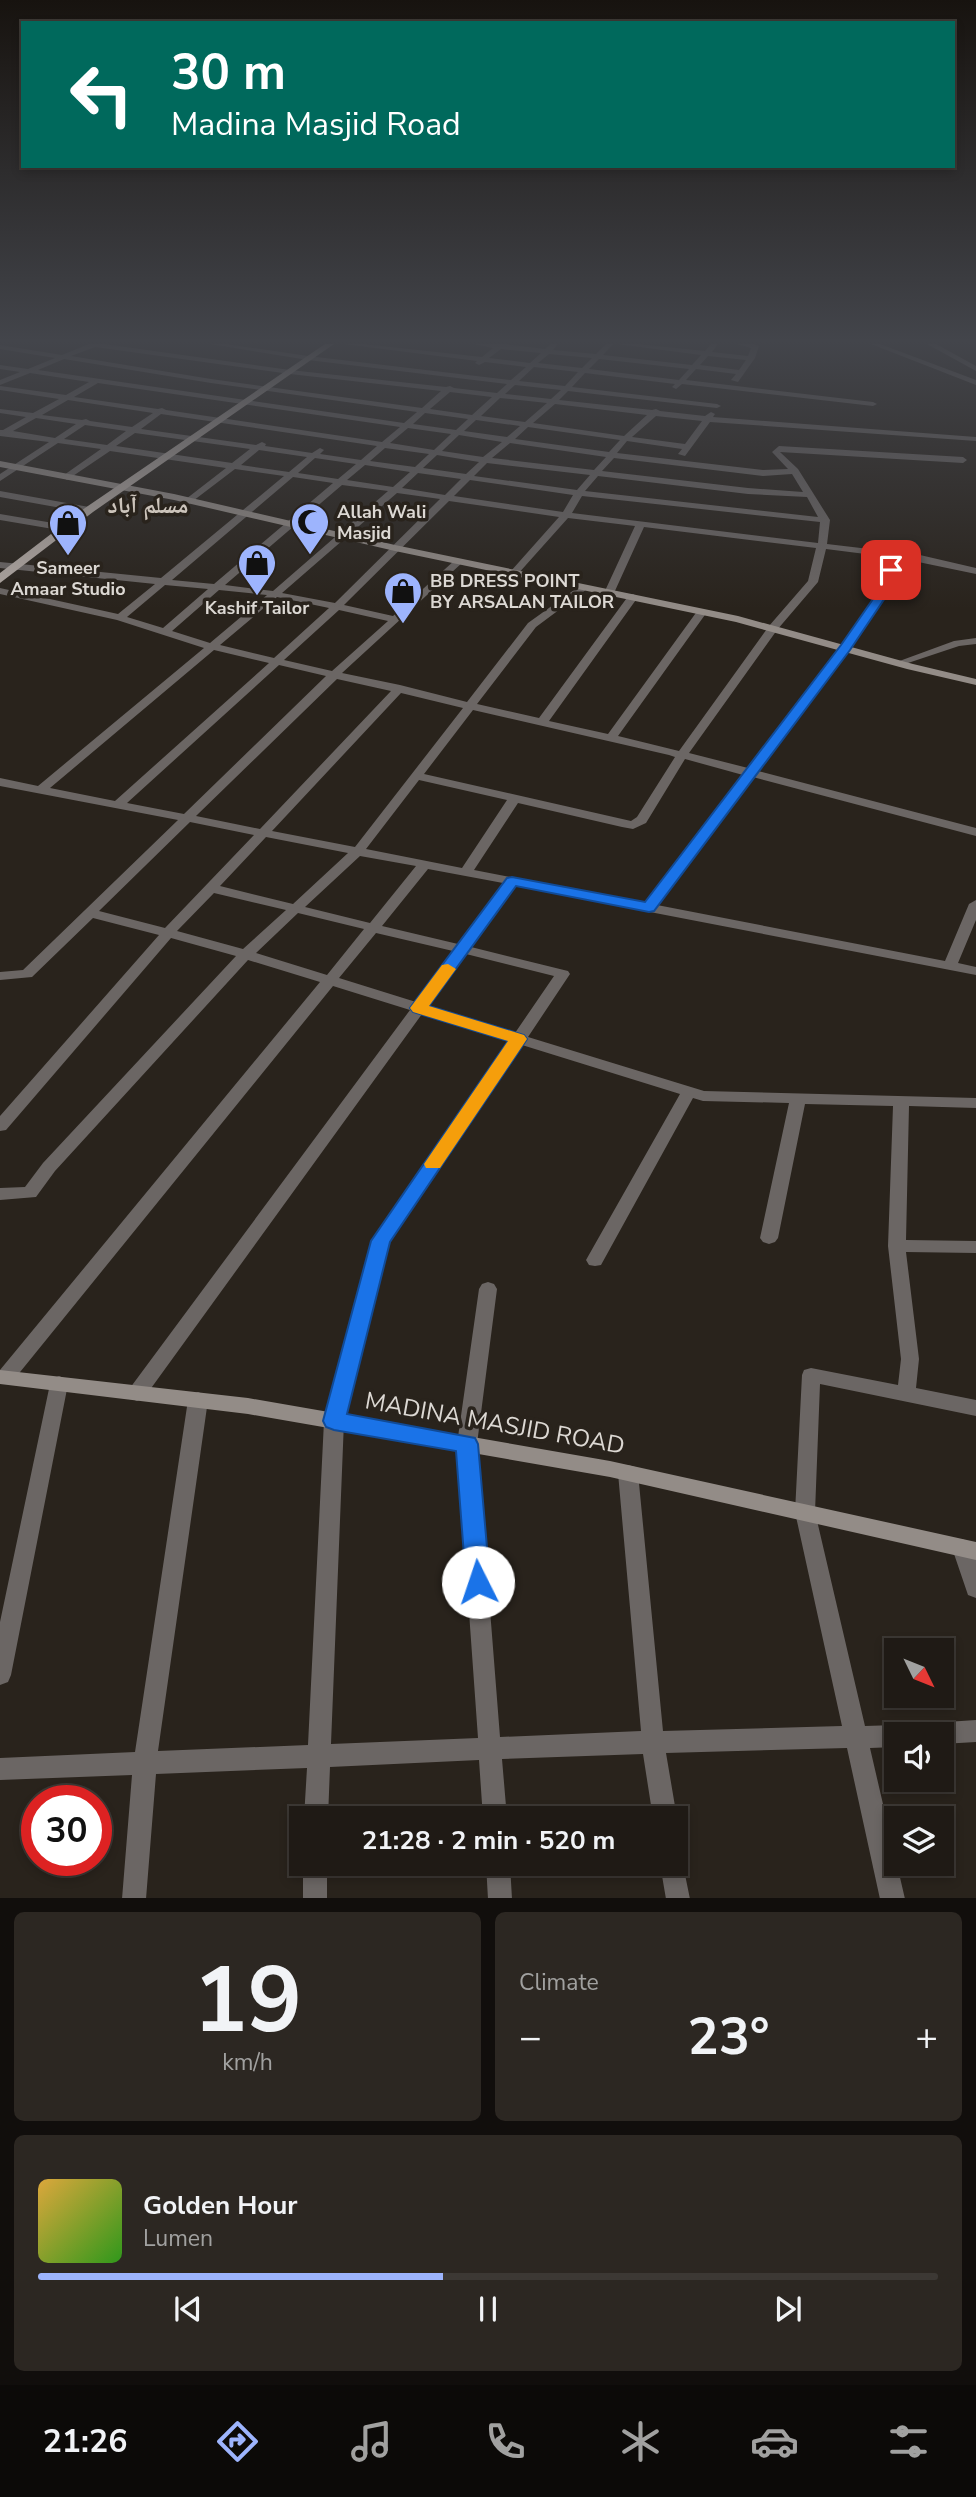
<!DOCTYPE html>
<html lang="en">
<head>
<meta charset="utf-8">
<style>
	body { margin:0; font-family:"Nunito Sans","Noto Naskh Arabic",sans-serif; background:#2c2722; color:#f1f3f6; height:100vh; display:flex; flex-direction:column; font-size:26px; white-space:nowrap }
	* { box-sizing:border-box; margin:0 }
	p { font-size:23px; color:#a1a1a0 }
	.icon { flex:none; width:38px; height:38px; fill:none; stroke:currentColor; stroke-width:2; stroke-linecap:round; stroke-linejoin:round }
	.map { position:relative; height:1898px; overflow:hidden }
	.panel { display:flex; flex-direction:column; gap:14px; padding:14px; background:#110e0c; flex:1 }
	.panel>* { flex:none }
	.guide { position:absolute; left:21px; top:21px; width:934px; height:147px; border-radius:0px; box-shadow:0 4px 10px #0003,0 0 0 2px #3c3834; background:#00695c; color:#fff; overflow:hidden }
	.needle { width:46px; rotate:133deg }
	.buttons { position:absolute; left:884px; top:1638px; display:grid; gap:14px }
	.buttons a { display:grid; place-items:center; width:70px; height:70px; border-radius:0px; background:#1f1a15; box-shadow:0 4px 10px #0003,0 0 0 2px #3c3834; font-size:35px }
	.speed { position:absolute; left:21px; top:1785px; display:flex; gap:14px; font-size:35px; font-weight:700; text-align:center }
	.speed>* { display:grid; place-content:center; width:91px; height:91px; border-radius:50%; background:#1f1a15; box-shadow:0 4px 10px #0003,0 0 0 2px #3c3834; line-height:1 }
	.speed .limit { border:10px solid #d22; background:#fff; color:#111 }
	.pin { position:absolute; display:grid; place-items:center; width:60px; height:60px; color:#fff; margin:-30px; border-radius:14px; box-shadow:0 4px 10px #0006 }
	.me { position:absolute; width:77px; margin:-38px; rotate:356deg; stroke-linejoin:round; filter:drop-shadow(0 0 5px #0008) }
	.turn { display:flex; align-items:center; gap:24px; height:147px; padding:0 35px; font-size:32px }
	.turn .icon { width:91px; height:91px; stroke-width:2.5 }
	.turn b { display:block; font-size:49px; line-height:60px }
	.big { font-size:52px; font-weight:700; line-height:1.1 }
	.panel .widget { flex:1; display:flex; flex-direction:column; justify-content:center; gap:10px; min-width:0; padding:0 24px; border-radius:10px; background:#2c2722 }
	.panel .dial { align-items:center; gap:0 }
	.dial b { font-size:91px; line-height:1 }
	.song { display:flex; align-items:center; gap:21px }
	.cover { width:84px; height:84px; border-radius:10px; background:linear-gradient(135deg,hsl(40 70% 55%),hsl(110 70% 35%)) }
	.played { height:7px; border-radius:4px; background:linear-gradient(90deg,#9db4fd 45%,#3c3834 45%) }
	.keys { display:flex; justify-content:space-around; direction:ltr }
	.heat { display:flex; justify-content:space-between; align-items:center; font-size:38px; direction:ltr }
	.panel .tiles { flex:1; display:grid; gap:14px; grid-template-columns:1fr 1fr }
	.widget:last-child { grid-column:span 2 }
	.trip { position:absolute; left:289px; top:1806px; width:399px; height:70px; border-radius:0px; background:#1f1a15; box-shadow:0 4px 10px #0003,0 0 0 2px #3c3834; font-weight:700; line-height:70px; text-align:center }
	.tabs { display:flex; height:112px; justify-content:space-around; align-items:center; background:#0c0a08; color:#a1a1a0 }
	.tabs .icon { width:49px; height:49px }
	.tabs .current { color:#9db4fd }
	.tabs b { font-size:32px; color:#f1f3f6 }
	.map>svg:first-child { display:block }
</style>
</head>
<body>
<div class="map">
<svg width="976" height="1899" viewBox="0 0 976 1899">
	<rect width="100%" height="100%" fill="#29231c"/>
	<g fill="none" stroke-linecap="round" stroke-linejoin="round">
		<path fill="#6b6664" fill-rule="evenodd" d="M89 344H104L290 370 446 387 450 386 454 388 497 393 507 384 308 360 210 344H226L308 356 511 380 526 367 485 362 479 365 475 363 477 361 344 344H363L482 357 493 348 474 344H505L545 349 551 344H558L553 350 596 354 606 344H613L603 355 692 365 701 355 617 344H637L705 351 711 344H718L712 352 748 356 751 348 737 344H753L759 346 755 358 738 382 731 380 736 374 696 369 686 380 873 402 877 404 873 406 682 384 676 389 672 387 675 384 585 373 572 387 717 404 721 406 717 408 568 391 559 400 652 410 656 409 660 411 705 416 711 412 715 414 713 417 976 437V441L710 422 685 456 678 454 682 449 627 441 617 453 763 470 788 469 772 452 779 446 963 457 967 460 963 463 780 452 798 469 830 520 827 544 920 555 976 568V574L899 558 892 586 850 649 758 771 976 828V836L753 777 657 905 945 961 969 904 976 900V920L958 963 976 967V975L515 886 471 947 568 971 570 974 528 1037 704 1091 976 1098V1108L909 1106 906 1240 976 1241V1253L906 1252 919 1359 916 1388 976 1400V1416L820 1384 815 1512 865 1726 896 1725 904 1728 907 1734H896V1747L870 1748 905 1899H880L847 1748 666 1753 677 1818 676 1822V1818H653L643 1754 502 1759 507 1818H483L479 1760 330 1767 328 1818H304L307 1768 156 1774 146 1899H122L132 1775 0 1780V1758L135 1752 188 1400 191 1395 198 1392 205 1395 208 1400 158 1751 308 1745 324 1421 371 1241 509 1041 422 1014 144 1398 137 1401 130 1398 127 1393 130 1388 410 1010 333 986 12 1382 5 1384 0 1383V1370L320 982 248 960 55 1171 36 1197 0 1200V1188L25 1187 43 1163 236 956 171 938 6 1130 0 1131V1116L159 935 93 918 32 977 0 980V972L23 970 178 820 0 786V778L38 786 204 648 117 620 0 594V588L118 614 155 584 0 568V562L161 578 284 476 235 469 189 504 185 501 186 499 226 468 110 451 67 480 63 477 64 475 101 449 58 443 0 481V474L49 442 0 436V430H3L26 417 0 413V409L33 413 59 399 0 390V386L66 395 89 382 30 373 0 385V380L20 372 0 369V365L28 369 55 358 0 349V345L62 355ZM95 347 290 374 441 391 422 408 211 379 71 356ZM501 349 541 353 530 363 489 358ZM549 354 592 358 582 368 538 363ZM708 356 746 360 739 370 700 365ZM64 359 211 383 417 412 404 423 38 370ZM599 359 689 369 679 380 589 369ZM534 367 578 372 565 386 519 381ZM98 383 400 427 382 442 166 410 162 408 158 409 74 397ZM515 385 561 390 551 399 505 394ZM450 392 492 397 472 415 430 409ZM500 398 547 403 525 422 481 416ZM68 400 153 413 132 427 90 421 86 419 82 420 42 415ZM555 404 647 415 624 436 533 423ZM425 413 468 419 456 430 413 424ZM161 414 377 446 361 460 320 454 324 450 320 448 312 453 265 446 266 444 262 442 256 445 141 429ZM656 416 702 421 685 444 632 437ZM36 418 76 424 55 438 13 431ZM476 420 520 426 507 437 464 431ZM85 425 126 431 107 445 64 439ZM528 427 620 440 609 452 515 439ZM408 428 451 434 434 450 390 443ZM135 433 250 449 232 463 116 446ZM459 435 502 442 483 457 442 451ZM510 443 606 457 594 470 492 458ZM385 448 429 454 415 467 370 461ZM259 450 307 457 289 472 241 465ZM437 455 479 462 466 474 423 468ZM315 458 356 464 338 479 298 473ZM614 458 763 476 792 474 803 492 748 488 602 471ZM487 463 590 475 577 490 474 476ZM365 465 410 472 393 487 347 480ZM418 473 461 479 445 495 402 488ZM598 476 748 494 807 497 818 517 585 491ZM293 477 333 483 214 584 172 580ZM470 480 573 495 563 512 454 496ZM342 485 388 491 273 591 225 585ZM397 493 440 499 335 603 282 593ZM582 496 820 522 818 543 572 513ZM449 501 559 517 511 571 509 573 514 576 517 575 568 518 635 526 604 593 609 596 614 593 644 527 816 548 808 581 769 626 679 751 618 736 707 612 702 609 698 610 608 734 549 721 638 597 633 594 629 595 539 718 477 704 536 627 587 589V585H581L528 623 467 702 400 685 342 673 463 562 455 560 393 616 344 605ZM826 549 889 557 882 586 842 645 748 768 689 753 777 630 818 582ZM165 585 208 589 163 628 127 617ZM219 590 267 595 210 643 172 631ZM277 597 329 608 274 658 220 645ZM339 610 388 621 332 671 284 660ZM214 650 269 663 115 801 50 788ZM279 665 326 676 184 814 127 803ZM337 679 391 691 260 829 196 816ZM401 693 463 708 355 847 272 831ZM473 710 669 755 675 757 637 817 631 821 424 774ZM685 759 743 775 645 903 474 870 518 803 622 827 633 829 646 823ZM419 780 507 800 462 868 366 849ZM190 822 254 835 165 928 99 911ZM266 837 348 853 293 904 220 886ZM360 856 416 866 370 923 305 907ZM428 869 503 883 458 944 382 926ZM214 893 286 910 243 949 177 931ZM298 913 364 929 327 975 256 953ZM376 933 453 951 416 1002 339 978ZM466 954 554 976 515 1033 428 1006ZM522 1045 680 1094 586 1260 589 1265 595 1266 601 1265 693 1098 703 1101 789 1103 760 1238 763 1242 769 1244 775 1242 778 1238 805 1104 893 1106 888 1246 901 1359 898 1385 811 1368 804 1370 802 1375 795 1512 842 1726 663 1731 638 1473 635 1467 628 1465 621 1467 618 1473 641 1731 500 1737 477 1444 497 1289 494 1284 488 1282 482 1284 479 1289 457 1444 478 1738 331 1744 344 1421 388 1242Z
			M871 344H880L976 380V385Z
			M927 344H936L976 366V371Z
			M0 491 89 507 93 510 89 513 0 497Z
			M0 514 65 525 70 528 65 531 0 520Z
			M976 638V644L959 646 899 666 894 663 954 641Z
			M59 1376 66 1379 68 1384 11 1675 8 1682 0 1685V1622L50 1384 52 1379Z
			M962 1539 969 1542 976 1558V1598L968 1595 952 1548 955 1542Z
			M976 1720V1742L942 1744V1734H920L923 1726 931 1723Z
			M676 1853 681 1855 690 1899H666L660 1864H676Z
			M303 1864H327V1899H303Z
			M486 1864H510L512 1899H488Z"/>
		<path fill="#938c87" fill-rule="evenodd" d="M0 461 174 494 395 545 738 616 913 664 976 679V685L907 669 736 622 395 551 174 500 0 467Z
			M0 1370 248 1398 610 1461 976 1542V1560L610 1477 248 1414 0 1384Z"/>
		<path fill="#b2a9a3" fill-rule="evenodd" d="M325 344H334L93 512 0 583V573L85 508Z"/>
	</g>
	<linearGradient id="sky" x2="0" y2="1"><stop stop-color="#17130f"/><stop offset="0.56" stop-color="#43454b"/><stop offset="1" stop-color="#43454b" stop-opacity="0"/></linearGradient>
	<rect width="976" height="609" fill="url(#sky)"/>
	<path fill="#1a73e8" stroke="#114b97" stroke-width="2" d="M887 568 897 570 893 586 850 650 654 911 649 912 516 886 429 1006 524 1035 527 1039 390 1242 347 1414 475 1438 478 1444 490 1582 486 1590 478 1593 469 1590 466 1582 456 1451 334 1430 326 1427 323 1421 371 1241 508 1041 413 1012 410 1008 507 878 512 877 645 902 841 645 882 586Z"/>
	<path fill="#f59e0b" d="M448 964 456 969 429 1006 524 1035 527 1039 440 1168H426L424 1164 508 1041 413 1012 410 1008 413 1004 442 965Z"/>
	<defs>
		<symbol id="mosque-pin" viewBox="-11 -11 22 30"><path d="M0 17L-7.5 6A9.5 9.5 0 1 1 7.5 6Z" fill="#9db4fd" stroke="#29231c"/><path d="M3.5-4.9A6 6 0 1 0 3.5 4.9A5 5 0 1 1 3.5-4.9Z" fill="#111"/></symbol>
		<symbol id="shop-pin" viewBox="-11 -11 22 30"><path d="M0 17L-7.5 6A9.5 9.5 0 1 1 7.5 6Z" fill="#9db4fd" stroke="#29231c"/><path d="M-5-2.5h2.3a2.7 3.5 0 0 1 5.4 0H5L5.5 6h-11ZM-1.5-2.5h3a1.5 2.3 0 0 0-3 0Z" fill="#111"/></symbol>
	</defs>
	<g fill-rule="evenodd">
		<use href="#mosque-pin" x="288" y="500" width="44" height="60"/>
		<use href="#shop-pin" x="46" y="501" width="44" height="60"/>
		<use href="#shop-pin" x="235" y="541" width="44" height="60"/>
		<use href="#shop-pin" x="381" y="569" width="44" height="60"/>
	</g>
	<g text-anchor="middle" dominant-baseline="central" stroke-width="7" stroke-linejoin="round" paint-order="stroke">
		<g font-size="18" font-weight="bold" fill="#dcd8d3" stroke="#29231c" text-anchor="start">
			<text x="337" y="512">Allah Wali<tspan x="337" dy="21">Masjid</tspan></text>
			<text x="68" y="568" text-anchor="middle">Sameer<tspan x="68" dy="21">Amaar Studio</tspan></text>
			<text x="430" y="581">BB DRESS POINT<tspan x="430" dy="21">BY ARSALAN TAILOR</tspan></text>
			<text x="257" y="608" text-anchor="middle">Kashif Tailor</text>
		</g>
		<g font-size="23" font-weight="bold" fill="#ccc4bb" stroke="#29231c">
			<text x="148" y="505">مسلم آباد</text>
		</g>
		<g font-size="24" fill="#dcd8d3" stroke="#29231c">
			<text transform="translate(495 1423) rotate(10)">MADINA MASJID ROAD</text>
		</g>
	</g>
</svg>
<div class="buttons">
<a><svg class="needle" viewBox="-14 -14 28 28"><path d="M0-13l5 13h-10z" fill="#e53935"/><path d="M0 13l5-13h-10z" fill="#a1a1a0"/></svg></a>
<a><svg class="icon" aria-label="sound" viewBox="0 0 24 24"><path d="M4 9h4l5-4v14l-5-4H4zM17 9q2 3 0 6"/></svg></a>
<a><svg class="icon" aria-label="layers" viewBox="0 0 24 24"><path d="M12 4l9 5-9 5-9-5zM3 14l9 5 9-5"/></svg></a>
</div>
<div class="speed"><div class="limit">30</div></div>
<div class="pin" style="left:891px;top:570px;background:#d93025"><svg class="icon" aria-label="arrive" viewBox="0 0 24 24"><path d="M6 21V4h12l-3 4 3 4H6"/></svg></div>
<svg class="me" style="left:478px;top:1582px" viewBox="-20 -20 40 40"><circle r="19" fill="#fff"/><path d="M0-13L10 11 0 6-10 11z" fill="#1a73e8"/></svg>
<div class="trip">21:28 · 2 min · 520 m</div>
<div class="guide">
<div class="turn"><svg class="icon" aria-label="left" viewBox="0 0 24 24"><path d="M17 20v-9H6M10 6l-5 5 5 5"/></svg><div><b>30 m</b>Madina Masjid Road</div></div>
</div>
</div>
<section class="panel">
<div class="tiles">
<div class="widget dial"><b>19</b><p>km/h</p></div>
<div class="widget"><p>Climate</p>
<div class="heat"><a>−</a><b class="big">23°</b><a>+</a></div>
</div>
<div class="widget">
<div class="song"><i class="cover"></i><div><b>Golden Hour</b><p>Lumen</p></div></div>
<div class="played"></div>
<div class="keys"><svg class="icon" aria-label="previous" viewBox="0 0 24 24"><path d="M18 5L8 12l10 7zM5 5v14"/></svg><svg class="icon" aria-label="pause" viewBox="0 0 24 24"><path d="M8 5v14M16 5v14"/></svg><svg class="icon" aria-label="next" viewBox="0 0 24 24"><path d="M6 5l10 7-10 7zM19 5v14"/></svg></div>
</div>
</div>
</section>
<nav class="tabs">
<b>21:26</b>
<svg class="icon current" aria-label="directions" viewBox="0 0 24 24"><path d="M12 3l9 9-9 9-9-9zM9 14v-3h6M13 9l2 2-2 2"/></svg>
<svg class="icon" aria-label="music" viewBox="0 0 24 24"><path d="M9 18V5l10-2v13"/><circle cx="6" cy="18" r="3"/><circle cx="16" cy="16" r="3"/></svg>
<svg class="icon" aria-label="phone" viewBox="0 0 24 24"><path d="M5 4h4l2 5-3 2q2 4 5 5l2-3 5 2v4C11 20 4 13 5 4z"/></svg>
<svg class="icon" aria-label="climate" viewBox="0 0 24 24"><path d="M12 3v18M4 7l16 10M4 17L20 7"/></svg>
<svg class="icon" aria-label="car" viewBox="0 0 24 24"><path d="M5 17H2v-5l4-1 3-4h7l3 4 3 1v5h-3M9 17h6M6 11h13"/><circle cx="7" cy="17" r="2"/><circle cx="17" cy="17" r="2"/></svg>
<svg class="icon" aria-label="filters" viewBox="0 0 24 24"><path d="M4 7h16M4 17h16"/><circle cx="9" cy="7" r="2"/><circle cx="15" cy="17" r="2"/></svg>
</nav>
</body>
</html>
